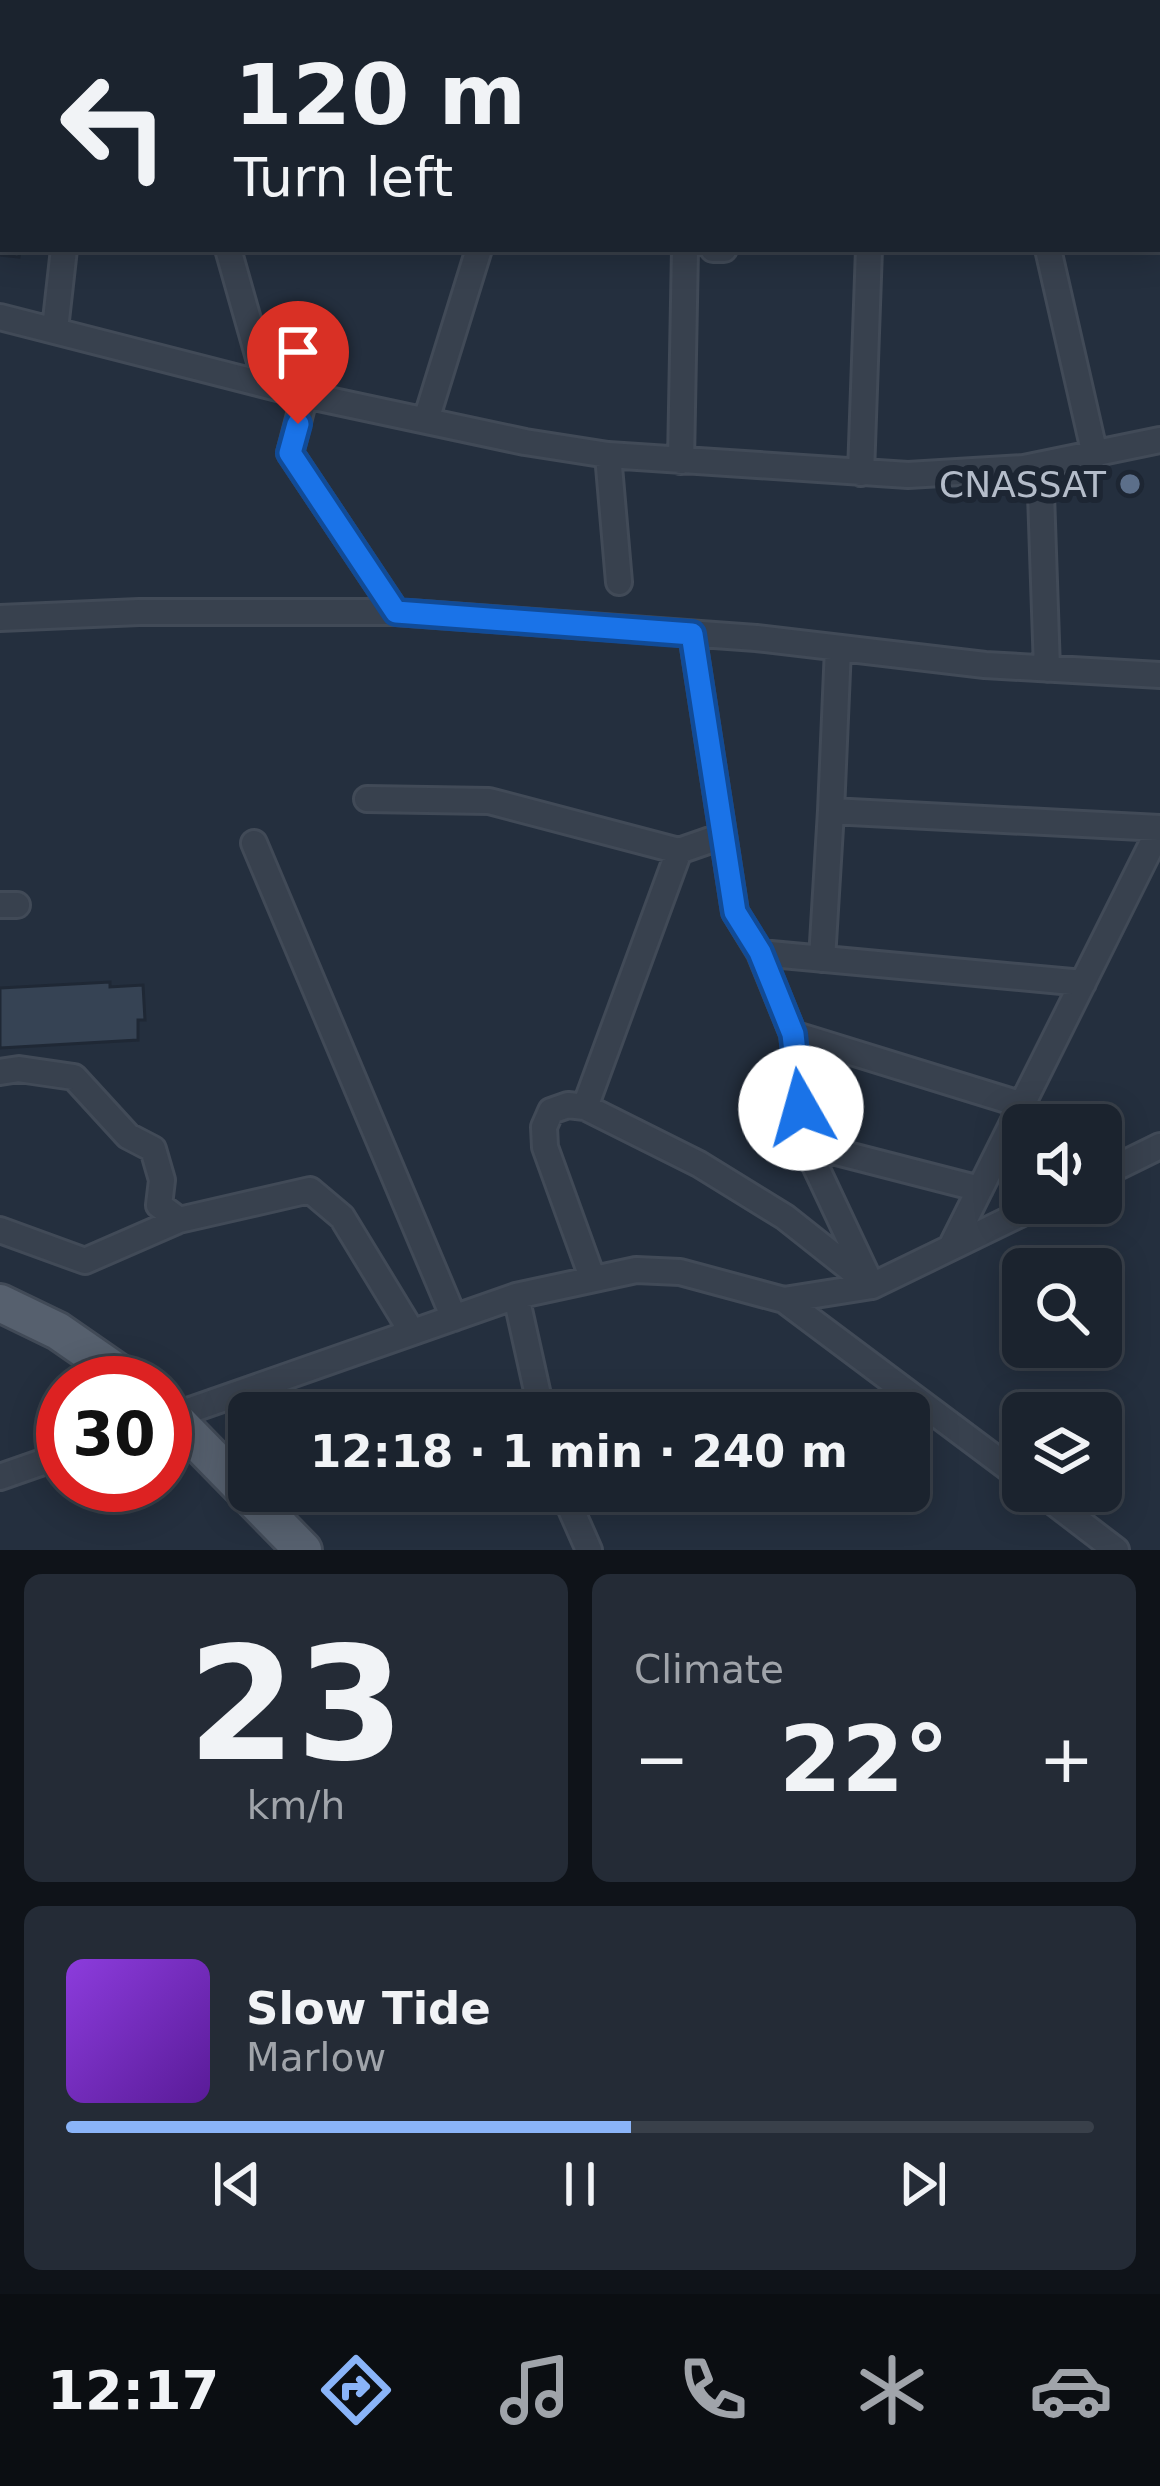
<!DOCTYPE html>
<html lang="en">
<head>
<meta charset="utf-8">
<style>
	body { margin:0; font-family:"DejaVu Sans",sans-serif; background:#242b36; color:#f1f3f6; height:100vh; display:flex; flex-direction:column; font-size:45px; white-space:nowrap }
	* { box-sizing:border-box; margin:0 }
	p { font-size:39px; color:#a0a4aa }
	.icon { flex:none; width:66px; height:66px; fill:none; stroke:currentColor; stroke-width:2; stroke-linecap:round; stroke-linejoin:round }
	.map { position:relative; height:1550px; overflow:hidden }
	.side { display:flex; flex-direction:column; gap:24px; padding:24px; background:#0f1319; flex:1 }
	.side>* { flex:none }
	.banner { position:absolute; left:0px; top:0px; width:1161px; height:252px; box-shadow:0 6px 30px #0003,0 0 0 3px #39404a; background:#1b232e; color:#f1f3f6; overflow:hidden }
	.buttons { position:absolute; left:1002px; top:1104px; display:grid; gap:24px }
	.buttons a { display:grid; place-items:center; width:120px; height:120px; border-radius:18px; background:#1b232e; box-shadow:0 6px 30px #0003,0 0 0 3px #39404a; font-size:60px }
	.speed { position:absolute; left:36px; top:1356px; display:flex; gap:24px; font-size:60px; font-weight:700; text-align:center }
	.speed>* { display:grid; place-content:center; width:156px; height:156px; border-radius:50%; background:#1b232e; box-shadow:0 6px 30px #0003,0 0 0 3px #39404a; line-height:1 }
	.speed .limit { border:18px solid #d22; background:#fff; color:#111 }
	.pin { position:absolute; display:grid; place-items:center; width:102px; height:102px; color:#fff; margin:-123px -51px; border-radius:50% 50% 50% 0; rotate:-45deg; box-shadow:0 0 12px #0007 }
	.pin .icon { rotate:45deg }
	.me { position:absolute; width:132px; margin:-66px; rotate:353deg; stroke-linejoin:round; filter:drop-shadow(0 0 9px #0008) }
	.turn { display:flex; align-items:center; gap:42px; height:252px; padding:0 36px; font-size:54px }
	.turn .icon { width:156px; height:156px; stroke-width:2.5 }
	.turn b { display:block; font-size:84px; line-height:102px }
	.big { font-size:90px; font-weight:700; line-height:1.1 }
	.side .widget { flex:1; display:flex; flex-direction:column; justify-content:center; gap:18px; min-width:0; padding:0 42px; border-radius:18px; background:#242b36 }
	.side .dial { align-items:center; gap:0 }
	.dial b { font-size:156px; line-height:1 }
	.song { display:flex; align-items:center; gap:36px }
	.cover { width:144px; height:144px; border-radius:18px; background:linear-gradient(135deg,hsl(270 70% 55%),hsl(270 70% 35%)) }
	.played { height:12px; border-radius:6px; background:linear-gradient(90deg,#8ab4f8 55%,#39404a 55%) }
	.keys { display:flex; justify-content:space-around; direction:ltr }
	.heat { display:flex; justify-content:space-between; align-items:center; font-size:66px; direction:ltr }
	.side .tiles { flex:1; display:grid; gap:24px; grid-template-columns:1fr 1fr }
	.widget:last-child { grid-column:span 2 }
	.trip { position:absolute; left:228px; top:1392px; width:702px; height:120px; border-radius:18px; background:#1b232e; box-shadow:0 6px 30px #0003,0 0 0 3px #39404a; font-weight:700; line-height:120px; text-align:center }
	.tabs { display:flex; height:192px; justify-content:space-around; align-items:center; background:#0b0e12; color:#a0a4aa }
	.tabs .icon { width:84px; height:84px }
	.tabs .current { color:#8ab4f8 }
	.tabs b { font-size:54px; color:#f1f3f6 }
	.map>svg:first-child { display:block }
</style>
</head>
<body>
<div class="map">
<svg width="1160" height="1550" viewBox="0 0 1160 1550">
	<rect width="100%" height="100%" fill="#242f3e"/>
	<path fill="#364354" stroke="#1f2835" stroke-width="3" d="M0 93 3 249H20L19 257 0 255Z
		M110 982V987L143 985 145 1020H138V1040L0 1048V988Z"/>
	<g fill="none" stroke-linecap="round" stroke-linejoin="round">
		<defs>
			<path id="service" d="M20 3V0"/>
			<path id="minor" d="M757 0V3
				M934 0 936 3
				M86 3V0
				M561 3 562 0
				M1158 129 1160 128
				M228 249 266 383
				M713 249H724
				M1048 249 1095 455
				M0 317 305 395 525 442 608 455 908 475 1024 468 1160 440
				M55 329 64 249
				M305 395 290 453 396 612
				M426 420 479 249
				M608 455 619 582
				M681 461 685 249
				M1040 465 1047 669
				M861 473 869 249
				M0 618 139 612H396L756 638 985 665 1160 675
				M692 634 735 912 760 953 1083 983
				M367 799 489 801 679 851
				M831 811 838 648
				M722 836 679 851 585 1107 699 1164 785 1217 872 1286
				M254 843 454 1318
				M0 905H17
				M760 953 793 1034 1023 1105
				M822 959 831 811 1160 828 951 1247
				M793 1034 805 1144 980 1189
				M0 1072 19 1069 74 1077 128 1136 153 1149 162 1180 159 1205 179 1220 310 1190 342 1217 412 1332
				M585 1107 568 1105 551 1111 544 1127 545 1147 592 1277
				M805 1144 868 1278
				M1101 1175 1160 1146
				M0 1230 85 1261 179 1220
				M516 1296 542 1413
				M784 1300 872 1286 1043 1203
				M165 1419 516 1296 636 1270 680 1272 784 1300 1023 1479
				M0 1477 63 1455
				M563 1491 589 1550
				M1039 1491 1116 1550"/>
			<path id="primary" d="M0 1303 58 1331 133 1383
				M165 1409 303 1550"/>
		</defs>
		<use href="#service" stroke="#414a57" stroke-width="18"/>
		<use href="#minor" stroke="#414a57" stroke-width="30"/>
		<use href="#primary" stroke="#414a57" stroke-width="42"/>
		<use href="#service" stroke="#38414e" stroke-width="12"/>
		<use href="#minor" stroke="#38414e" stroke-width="24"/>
		<use href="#primary" stroke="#56606e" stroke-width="36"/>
	</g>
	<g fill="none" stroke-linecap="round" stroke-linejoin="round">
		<defs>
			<path id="route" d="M298 424 290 453 396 612 692 634 735 912 760 952 793 1034 801 1108"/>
		</defs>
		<use href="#route" stroke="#114b97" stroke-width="30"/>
		<use href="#route" stroke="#1a73e8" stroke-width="21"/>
	</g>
	<circle fill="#5c6f8a" stroke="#1d2633" stroke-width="4.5" cx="1130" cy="484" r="12"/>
	<g text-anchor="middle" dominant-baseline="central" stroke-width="12" stroke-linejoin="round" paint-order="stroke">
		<g font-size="36" fill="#b4bcc9" stroke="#1d2633" text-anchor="end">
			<text x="1106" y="484">CNASSAT</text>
		</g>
	</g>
</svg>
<div class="buttons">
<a><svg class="icon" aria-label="sound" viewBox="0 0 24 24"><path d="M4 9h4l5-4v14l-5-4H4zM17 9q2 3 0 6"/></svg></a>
<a><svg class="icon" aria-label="search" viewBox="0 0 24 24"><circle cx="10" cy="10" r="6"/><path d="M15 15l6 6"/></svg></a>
<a><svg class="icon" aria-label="layers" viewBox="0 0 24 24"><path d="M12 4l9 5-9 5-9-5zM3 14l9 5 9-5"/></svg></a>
</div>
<div class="speed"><div class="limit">30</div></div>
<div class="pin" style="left:298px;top:424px;background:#d93025"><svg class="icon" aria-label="arrive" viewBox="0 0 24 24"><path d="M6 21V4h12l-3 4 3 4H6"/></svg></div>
<svg class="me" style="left:801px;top:1108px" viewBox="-20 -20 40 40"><circle r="19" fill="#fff"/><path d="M0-13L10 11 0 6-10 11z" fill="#1a73e8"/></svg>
<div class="trip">12:18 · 1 min · 240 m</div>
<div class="banner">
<div class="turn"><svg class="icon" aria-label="left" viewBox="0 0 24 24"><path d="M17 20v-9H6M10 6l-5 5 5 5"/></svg><div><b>120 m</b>Turn left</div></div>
</div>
</div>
<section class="side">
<div class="tiles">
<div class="widget dial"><b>23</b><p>km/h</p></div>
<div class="widget"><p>Climate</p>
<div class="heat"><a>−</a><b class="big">22°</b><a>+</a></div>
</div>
<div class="widget">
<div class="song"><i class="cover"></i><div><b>Slow Tide</b><p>Marlow</p></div></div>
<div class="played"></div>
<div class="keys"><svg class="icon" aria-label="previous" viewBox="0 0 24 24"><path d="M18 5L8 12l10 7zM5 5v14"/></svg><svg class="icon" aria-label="pause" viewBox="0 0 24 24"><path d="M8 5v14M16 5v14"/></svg><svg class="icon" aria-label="next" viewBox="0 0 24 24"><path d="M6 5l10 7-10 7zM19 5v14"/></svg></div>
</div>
</div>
</section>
<nav class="tabs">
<b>12:17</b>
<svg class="icon current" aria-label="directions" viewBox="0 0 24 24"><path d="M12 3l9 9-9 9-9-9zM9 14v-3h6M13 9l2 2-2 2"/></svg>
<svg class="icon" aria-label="music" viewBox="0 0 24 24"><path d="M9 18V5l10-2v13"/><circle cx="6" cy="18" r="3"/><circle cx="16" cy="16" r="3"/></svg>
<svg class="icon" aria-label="phone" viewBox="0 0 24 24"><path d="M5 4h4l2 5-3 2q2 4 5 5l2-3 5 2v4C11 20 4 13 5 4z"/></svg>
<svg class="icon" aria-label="climate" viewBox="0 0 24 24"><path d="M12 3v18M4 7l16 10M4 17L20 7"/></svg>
<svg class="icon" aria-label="car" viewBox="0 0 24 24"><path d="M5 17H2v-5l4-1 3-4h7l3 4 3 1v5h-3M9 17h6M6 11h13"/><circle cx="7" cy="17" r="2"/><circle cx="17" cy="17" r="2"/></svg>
</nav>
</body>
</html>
